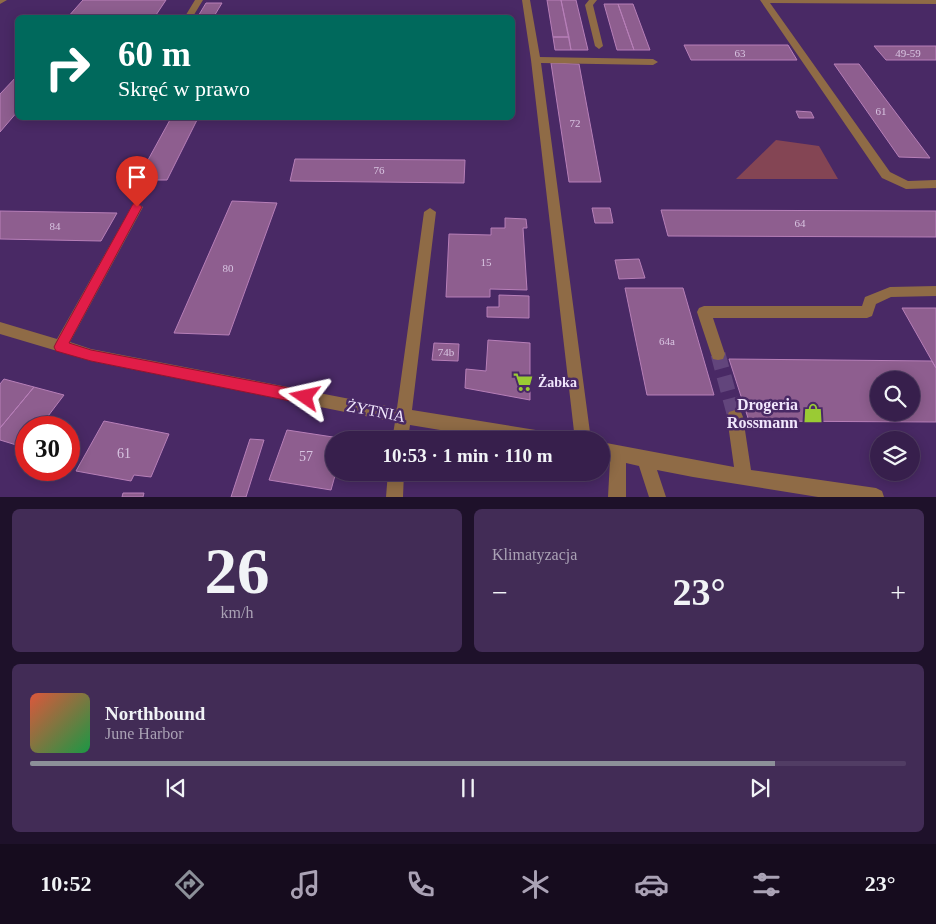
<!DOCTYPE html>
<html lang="pl">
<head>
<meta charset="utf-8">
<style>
	body { margin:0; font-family:"Times New Roman",serif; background:#422c56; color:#f1f3f6; height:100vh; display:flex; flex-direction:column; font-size:19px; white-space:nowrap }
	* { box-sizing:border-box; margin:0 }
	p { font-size:16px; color:#aaa2b5 }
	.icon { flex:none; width:28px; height:28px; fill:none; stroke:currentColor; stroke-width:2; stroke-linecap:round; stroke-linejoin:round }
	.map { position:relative; height:497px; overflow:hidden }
	.side { display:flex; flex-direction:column; gap:12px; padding:12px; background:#1e112a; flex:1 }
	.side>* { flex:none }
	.hud { position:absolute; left:15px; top:15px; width:500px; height:105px; border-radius:8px; box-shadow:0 2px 12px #0003,0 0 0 1px #513d64; background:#00695c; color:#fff; overflow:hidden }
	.controls { position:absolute; left:870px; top:371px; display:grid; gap:10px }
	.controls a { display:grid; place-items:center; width:50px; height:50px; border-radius:50%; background:#371f4c; box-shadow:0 2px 12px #0003,0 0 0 1px #513d64; font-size:25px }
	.speed { position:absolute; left:15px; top:416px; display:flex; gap:10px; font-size:25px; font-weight:700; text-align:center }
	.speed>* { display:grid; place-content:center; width:65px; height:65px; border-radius:50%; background:#371f4c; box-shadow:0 2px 12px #0003,0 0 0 1px #513d64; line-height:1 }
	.speed .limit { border:8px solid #d22; background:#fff; color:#111 }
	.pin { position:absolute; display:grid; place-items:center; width:42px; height:42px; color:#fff; margin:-51px -21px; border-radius:50% 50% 50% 0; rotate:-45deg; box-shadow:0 0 5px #0007 }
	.pin .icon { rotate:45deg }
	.me { position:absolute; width:55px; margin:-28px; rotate:281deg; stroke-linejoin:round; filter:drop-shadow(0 0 4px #0008) }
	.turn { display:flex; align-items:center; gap:18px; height:105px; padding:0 20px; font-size:22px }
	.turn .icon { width:65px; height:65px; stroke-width:2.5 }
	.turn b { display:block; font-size:35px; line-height:42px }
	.big { font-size:38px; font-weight:800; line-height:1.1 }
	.side .tile { flex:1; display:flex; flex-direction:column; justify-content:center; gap:8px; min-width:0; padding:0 18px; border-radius:8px; background:#422c56 }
	.side .dial { align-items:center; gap:0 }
	.dial b { font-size:65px; line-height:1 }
	.song { display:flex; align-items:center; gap:15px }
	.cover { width:60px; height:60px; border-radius:8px; background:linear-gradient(135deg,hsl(10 70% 55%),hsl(140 70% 35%)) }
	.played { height:5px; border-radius:2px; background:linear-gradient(90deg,#8c9099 85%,#513d64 85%) }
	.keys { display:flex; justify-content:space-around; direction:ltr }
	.heat { display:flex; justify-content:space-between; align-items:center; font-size:28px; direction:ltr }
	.side .tiles { flex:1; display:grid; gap:12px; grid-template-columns:1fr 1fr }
	.tile:last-child { grid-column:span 2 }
	.trip { position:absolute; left:325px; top:431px; width:285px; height:50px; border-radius:25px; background:#371f4c; box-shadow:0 2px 12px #0003,0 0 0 1px #513d64; font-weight:800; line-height:50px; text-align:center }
	.dock { display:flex; height:80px; justify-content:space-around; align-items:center; background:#160c1e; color:#aaa2b5 }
	.dock .icon { width:35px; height:35px }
	.dock .selected { color:#8c9099 }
	.dock b { font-size:22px; color:#f1f3f6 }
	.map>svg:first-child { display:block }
</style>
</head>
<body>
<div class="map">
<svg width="936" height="497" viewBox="0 0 936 497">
	<rect width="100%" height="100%" fill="#492965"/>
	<path fill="#844554" d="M776 140 819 146 838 179H736Z"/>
	<path fill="#8e5e8f" stroke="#b77fb8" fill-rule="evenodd" d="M83 0H166L154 18H67Z
		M547 0H561L569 37H553Z
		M561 0H576L588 50H571Z
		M206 3H222L213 18H197Z
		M604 4H618L634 50H617Z
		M618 4H633L650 50H634Z
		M553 37H569L571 50H555Z
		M684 45H788L797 60H691Z
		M874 46H936V60H886Z
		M551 63 579 64 601 182H569Z
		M834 64H859L930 158 899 157Z
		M18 75V111L0 132V94Z
		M796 111 811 112 814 118H799Z
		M171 118H198L167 180H137Z
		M295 159 465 160 464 183 290 181Z
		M232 201 277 203 229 335 174 333Z
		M592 208H610L613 223H595Z
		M661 210 936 211V237L668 236Z
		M0 211 117 213 101 241 0 239Z
		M505 218 526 219 527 228H523L527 290 490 289V297H446L449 234 491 235V228H505Z
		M639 259 645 278 619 279 615 260Z
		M625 288H683L714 395H647Z
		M499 295 529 296V318L487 317V307H499Z
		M902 308H936V368L932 361Z
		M488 340 530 343V400L465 388 466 369 486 371Z
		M434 343 459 344 458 361 432 360Z
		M729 359 932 361 936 368V422L749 421ZM879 380H911V412H879Z
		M4 379 34 387 0 428V384Z
		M34 387 64 395 39 428H26V443L23 447 0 440V428Z
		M104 421 169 434 151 477 134 475 131 481 76 471Z
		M287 430 346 439 334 440V472H336L331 490 269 480Z
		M250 439 264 440 246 497H231Z
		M123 493H144L143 497H122Z"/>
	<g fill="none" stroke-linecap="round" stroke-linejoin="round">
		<path stroke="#62457c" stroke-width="15" stroke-dasharray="15 8" stroke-linecap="butt" d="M718 354 735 417"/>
		<path fill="#8f6b46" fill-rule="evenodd" d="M0 0H7L0 4Z
			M195 0H203L192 18H184Z
			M522 0H530L540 57 653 59 658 62 653 65 541 63 591 440H575L531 60Z
			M589 0H597L593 5 603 46 599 49 595 46 585 5Z
			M760 0H936V4L770 3 890 172 908 181 936 180V188L906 189 882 178Z
			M137 203 143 207 70 342 91 349 397 408 424 212 430 208 436 212 412 410 548 432 554 434 556 440H501L410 425 408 440H392L395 422 91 361 0 334V322L57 339 133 204Z
			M936 286V296L891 297 876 304 872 316 867 318H713L725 354 723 359 718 360 713 359 711 354 697 312 699 308 704 306H862L865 297 890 287Z
			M735 410 741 412 743 417 751 470 876 488 882 491 884 497H818L693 477 657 470 666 497H649L639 466 626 463V497H608L610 460 601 458V442L734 467 727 417 729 412Z
			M388 472H404L403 497H386Z"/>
	</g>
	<path fill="#e11d48" stroke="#92132f" d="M137 203 142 207 69 343 91 350 305 391 310 393 312 397 310 402 305 404 91 361 56 351 54 347 56 343 133 204Z"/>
	<defs>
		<symbol id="supermarket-bare" viewBox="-9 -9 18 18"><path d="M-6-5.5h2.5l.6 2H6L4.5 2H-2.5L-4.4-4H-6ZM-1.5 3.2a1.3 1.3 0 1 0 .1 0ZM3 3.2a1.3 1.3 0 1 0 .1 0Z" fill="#9acb34" stroke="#492965" stroke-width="2.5" paint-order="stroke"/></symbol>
		<symbol id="shop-bare" viewBox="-9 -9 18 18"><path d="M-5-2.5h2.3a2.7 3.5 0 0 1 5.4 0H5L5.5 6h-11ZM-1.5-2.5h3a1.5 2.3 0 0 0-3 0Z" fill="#9acb34" stroke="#492965" stroke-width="2.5" paint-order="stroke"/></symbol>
	</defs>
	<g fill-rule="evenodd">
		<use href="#supermarket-bare" x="509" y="368" width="28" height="28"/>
		<use href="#shop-bare" x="799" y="399" width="28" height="28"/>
	</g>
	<g text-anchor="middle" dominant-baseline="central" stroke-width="5" stroke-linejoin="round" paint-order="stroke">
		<g font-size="11" fill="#d8c4e1">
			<text x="740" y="53">63</text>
			<text x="908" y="53">49-59</text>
			<text x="881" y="111">61</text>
			<text x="575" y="123">72</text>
			<text x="379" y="170">76</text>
			<text x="800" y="223">64</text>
			<text x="55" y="226">84</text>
			<text x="486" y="262">15</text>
			<text x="228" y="268">80</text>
			<text x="667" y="341">64a</text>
			<text x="446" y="352">74b</text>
		</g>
		<g font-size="14" font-weight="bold" fill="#f0e6fc" stroke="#492965" text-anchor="start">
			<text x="538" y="382">Żabka</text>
		</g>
		<g font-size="14" fill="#d8c4e1">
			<text x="124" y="453">61</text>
			<text x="306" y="456">57</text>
		</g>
		<g font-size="16" font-weight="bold" fill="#f0e6fc" stroke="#492965" text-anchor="end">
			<text x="798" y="404">Drogeria<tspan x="798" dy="18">Rossmann</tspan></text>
		</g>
		<g font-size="16" fill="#f0e6fc" stroke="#492965">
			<text transform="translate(376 411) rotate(11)">ŻYTNIA</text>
		</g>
	</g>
</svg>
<div class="controls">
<a><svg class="icon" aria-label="search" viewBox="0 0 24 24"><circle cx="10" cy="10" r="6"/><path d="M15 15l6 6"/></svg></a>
<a><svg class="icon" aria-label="layers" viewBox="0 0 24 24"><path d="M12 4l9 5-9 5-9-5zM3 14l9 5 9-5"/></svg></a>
</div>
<div class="speed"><div class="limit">30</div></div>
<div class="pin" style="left:137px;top:207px;background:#d93025"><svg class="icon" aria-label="arrive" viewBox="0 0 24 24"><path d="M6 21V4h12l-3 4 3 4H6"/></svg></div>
<svg class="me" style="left:305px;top:397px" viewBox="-20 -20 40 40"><path d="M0-17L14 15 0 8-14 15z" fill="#e11d48" stroke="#fff" stroke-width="4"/></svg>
<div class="trip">10:53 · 1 min · 110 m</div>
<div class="hud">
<div class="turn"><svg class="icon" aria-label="right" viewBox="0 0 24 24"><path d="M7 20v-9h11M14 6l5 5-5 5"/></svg><div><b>60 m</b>Skręć w prawo</div></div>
</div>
</div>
<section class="side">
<div class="tiles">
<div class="tile dial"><b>26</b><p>km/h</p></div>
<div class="tile"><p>Klimatyzacja</p>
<div class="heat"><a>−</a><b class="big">23°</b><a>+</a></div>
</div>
<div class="tile">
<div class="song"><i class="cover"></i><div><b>Northbound</b><p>June Harbor</p></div></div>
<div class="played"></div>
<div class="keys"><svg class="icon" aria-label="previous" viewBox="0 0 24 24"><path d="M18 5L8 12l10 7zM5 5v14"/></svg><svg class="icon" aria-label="pause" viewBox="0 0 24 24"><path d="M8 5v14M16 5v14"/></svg><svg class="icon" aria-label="next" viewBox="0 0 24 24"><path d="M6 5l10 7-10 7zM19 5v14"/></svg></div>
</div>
</div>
</section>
<nav class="dock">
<b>10:52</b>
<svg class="icon selected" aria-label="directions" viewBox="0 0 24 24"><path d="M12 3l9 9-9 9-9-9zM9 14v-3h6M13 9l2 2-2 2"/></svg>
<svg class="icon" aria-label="music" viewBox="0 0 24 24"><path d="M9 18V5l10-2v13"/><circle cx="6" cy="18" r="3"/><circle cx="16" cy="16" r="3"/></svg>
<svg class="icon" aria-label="phone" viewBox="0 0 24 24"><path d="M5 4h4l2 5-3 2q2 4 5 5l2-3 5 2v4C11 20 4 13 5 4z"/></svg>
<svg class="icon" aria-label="climate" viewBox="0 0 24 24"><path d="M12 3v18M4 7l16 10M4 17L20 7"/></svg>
<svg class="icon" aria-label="car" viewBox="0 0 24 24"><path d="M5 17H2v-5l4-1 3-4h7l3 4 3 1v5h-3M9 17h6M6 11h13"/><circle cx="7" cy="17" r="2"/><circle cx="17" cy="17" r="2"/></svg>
<svg class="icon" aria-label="filters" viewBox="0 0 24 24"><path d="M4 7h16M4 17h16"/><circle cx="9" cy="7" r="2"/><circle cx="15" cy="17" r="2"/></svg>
<b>23°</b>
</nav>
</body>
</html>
